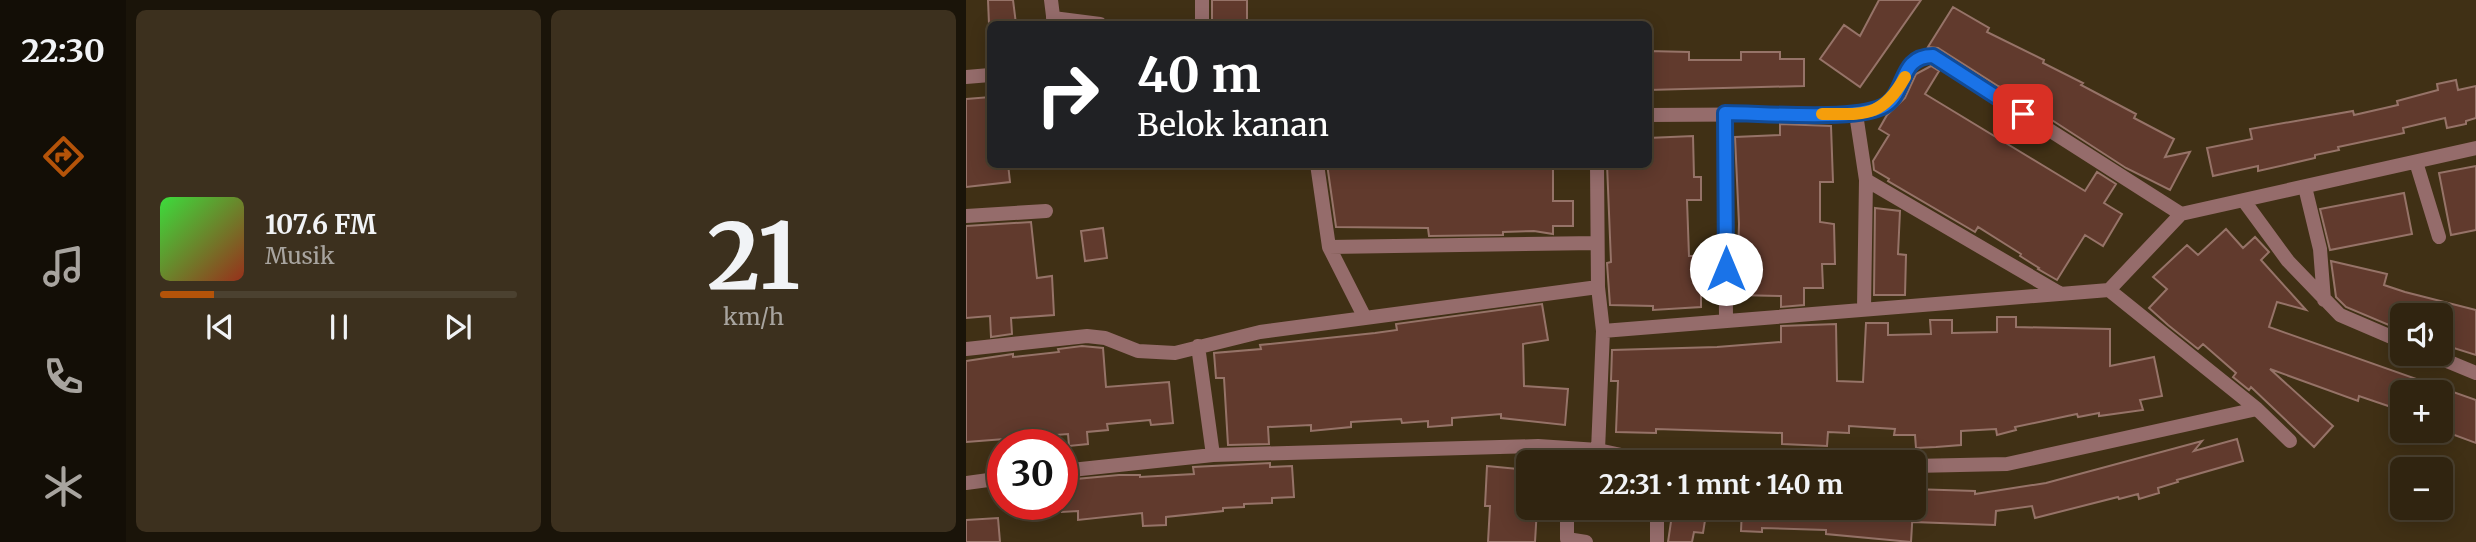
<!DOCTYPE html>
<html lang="id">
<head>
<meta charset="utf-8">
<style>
	body { margin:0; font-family:Merriweather,serif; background:#3c301e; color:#f1f3f6; height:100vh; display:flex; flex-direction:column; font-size:26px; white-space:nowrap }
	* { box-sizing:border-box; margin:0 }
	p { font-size:23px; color:#a8a49f }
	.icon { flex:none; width:38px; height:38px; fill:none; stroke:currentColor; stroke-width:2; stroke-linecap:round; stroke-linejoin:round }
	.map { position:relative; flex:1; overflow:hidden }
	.side { display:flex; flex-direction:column; gap:10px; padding:10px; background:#1a1409; width:840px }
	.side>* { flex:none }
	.banner { position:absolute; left:21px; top:21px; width:665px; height:147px; border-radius:10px; box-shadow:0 4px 18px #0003,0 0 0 2px #4b4130; background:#202124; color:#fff; overflow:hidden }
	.fabs { position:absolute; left:1424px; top:303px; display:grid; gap:14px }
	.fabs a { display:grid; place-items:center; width:63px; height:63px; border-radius:10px; background:#302410; box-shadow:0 4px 18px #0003,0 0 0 2px #4b4130; font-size:35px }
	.speed { position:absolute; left:21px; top:429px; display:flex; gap:14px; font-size:35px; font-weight:700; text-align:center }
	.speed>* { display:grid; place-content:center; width:91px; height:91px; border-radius:50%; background:#302410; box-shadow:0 4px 18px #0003,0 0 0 2px #4b4130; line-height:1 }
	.speed .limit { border:10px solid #d22; background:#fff; color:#111 }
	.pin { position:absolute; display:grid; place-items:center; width:60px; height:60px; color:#fff; margin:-30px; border-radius:14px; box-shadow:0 4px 10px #0006 }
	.me { position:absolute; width:77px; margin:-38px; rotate:0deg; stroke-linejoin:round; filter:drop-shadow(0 0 5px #0008) }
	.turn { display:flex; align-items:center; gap:24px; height:147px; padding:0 35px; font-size:32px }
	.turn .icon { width:91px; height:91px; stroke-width:2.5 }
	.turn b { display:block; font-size:49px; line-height:60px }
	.side .tile { flex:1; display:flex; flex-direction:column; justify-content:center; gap:10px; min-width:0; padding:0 24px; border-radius:10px; background:#3c301e }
	.side .dial { align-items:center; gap:0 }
	.dial b { font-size:91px; line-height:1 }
	.song { display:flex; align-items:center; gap:21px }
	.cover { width:84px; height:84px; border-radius:10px; background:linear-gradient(135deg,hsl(120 70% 55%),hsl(10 70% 35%)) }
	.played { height:7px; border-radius:4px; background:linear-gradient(90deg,#b45309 15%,#4b4130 15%) }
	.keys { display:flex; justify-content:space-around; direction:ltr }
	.side .tiles { flex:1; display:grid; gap:10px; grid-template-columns:repeat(2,1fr) }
	.trip { position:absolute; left:550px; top:450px; width:410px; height:70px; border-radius:10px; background:#302410; box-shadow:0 4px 18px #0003,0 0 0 2px #4b4130; font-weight:700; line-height:70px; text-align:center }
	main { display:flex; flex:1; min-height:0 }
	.menu { display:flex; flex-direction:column; width:126px; justify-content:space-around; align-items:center; background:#130e06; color:#a8a49f }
	.menu .icon { width:49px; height:49px }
	.menu .selected { color:#b45309 }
	.menu b { font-size:32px; color:#f1f3f6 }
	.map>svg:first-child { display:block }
</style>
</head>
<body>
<main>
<nav class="menu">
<b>22:30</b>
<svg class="icon selected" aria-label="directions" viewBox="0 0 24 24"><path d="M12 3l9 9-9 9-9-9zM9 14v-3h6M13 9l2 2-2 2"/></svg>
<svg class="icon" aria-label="music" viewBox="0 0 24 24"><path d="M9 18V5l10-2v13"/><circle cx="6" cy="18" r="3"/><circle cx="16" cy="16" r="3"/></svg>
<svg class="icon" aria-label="phone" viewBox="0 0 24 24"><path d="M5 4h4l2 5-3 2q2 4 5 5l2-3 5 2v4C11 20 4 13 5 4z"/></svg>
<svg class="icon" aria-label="climate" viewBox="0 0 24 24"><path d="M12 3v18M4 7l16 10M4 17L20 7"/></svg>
</nav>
<section class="side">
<div class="tiles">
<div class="tile">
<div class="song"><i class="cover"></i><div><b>107.6 FM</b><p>Musik</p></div></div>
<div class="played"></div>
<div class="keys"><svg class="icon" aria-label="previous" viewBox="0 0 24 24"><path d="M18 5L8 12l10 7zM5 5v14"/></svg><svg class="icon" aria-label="pause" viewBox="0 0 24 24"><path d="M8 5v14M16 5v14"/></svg><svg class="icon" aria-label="next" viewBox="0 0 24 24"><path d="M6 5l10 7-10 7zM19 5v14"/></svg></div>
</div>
<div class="tile dial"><b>21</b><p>km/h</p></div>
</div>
</section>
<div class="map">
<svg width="1510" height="542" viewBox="0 0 1510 542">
	<rect width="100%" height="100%" fill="#403015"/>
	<path fill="#613a2d" stroke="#967368" stroke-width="2" d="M22 0H47L50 24H23Z
		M246 0H281V24H246Z
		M913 0H955L894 87 854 59 878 25 894 36Z
		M987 7 1023 28 1021 32 1078 60 1077 63 1117 83 1115 85 1170 114 1168 118 1208 139 1199 157 1224 152 1204 190 1160 168 1075 113 1078 108 1032 86 972 48 962 47Z
		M682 51 723 52V60H775V52H814V59H838V86L682 90Z
		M965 66 973 71 959 94 1119 191 1131 172 1150 184 1138 203 1156 214 1137 246 1119 235 1091 280 1072 269 1073 268 1054 256 1055 254 1012 227 1009 232 922 181 923 179 908 170 907 161 923 135 913 129 921 115 939 98 950 74Z
		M1490 80 1492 90 1510 86V118L1500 121V124L1481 128 1479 118 1437 128 1438 133 1372 147 1373 150 1349 155V158L1292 171V166L1247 176 1241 148 1286 139 1284 129 1387 111 1388 115 1432 105 1431 101 1472 90 1471 84Z
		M24 97V164H42L44 182 0 187V99Z
		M814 124 865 126 867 182H854V222L868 224 869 264H856L857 288H838V305L815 307V296L769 295V254H772L773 224 769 137 814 135Z
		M727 136 728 177H735V200H721L723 256H750V295H735V307L687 310V306L644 305 641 263 645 262 641 164H682V138Z
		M361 164H587V201H607V226H587V234L568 231 537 232V235L463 236 462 228 370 227Z
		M1510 166V230L1485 235 1473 173Z
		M1438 193 1446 234 1364 250 1354 209Z
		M909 208 934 211 932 254 940 255 939 295H908Z
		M65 222 71 278 86 276 88 315 45 318 46 334 25 337 24 316 0 318V226Z
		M137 228 141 258 119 261 115 231Z
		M1260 229 1277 248 1289 237 1303 252 1295 260 1340 310 1311 302 1303 327 1510 400V443L1475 430V392H1437V411L1393 396 1392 401 1304 369 1367 426 1348 447 1285 387 1283 390 1267 377 1270 373 1237 344 1232 349 1202 325 1183 308 1201 289 1187 277 1221 245 1232 255Z
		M1365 261 1421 274 1418 285 1439 292 1510 310V355L1475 344V315H1437V331L1380 307 1370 297Z
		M576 304 582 340 557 344 558 386 602 389 599 425 535 418V414L486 418V425L462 427V421L436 423 435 419 385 422V427L345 431V425L302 427 303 444 262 445 258 378H250L248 353 295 349 294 345 409 333 431 330 430 324Z
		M1031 317H1050V327L1144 329V366L1188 357 1196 396 1174 400 1177 410 1133 416V413L1112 417 1111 414 1049 427 1050 430 1031 435 1030 429 995 431V445L970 447 950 448 949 435H928L929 429 883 426V433L862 432 861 446 816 444V433L690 429V433L650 432 652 381H645L646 350 751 347 815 342V326L870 324 871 381 897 382 900 323H922V335L965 334 964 320H986V333L1031 332Z
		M116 346 137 348 140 387 203 382 207 423 185 425 184 420 141 424 142 430 121 432 122 444 103 446 102 434 0 442V361L47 354V357L93 352 92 349Z
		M1271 439 1277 461 1211 480 1212 482 1192 488 1193 493 1173 499 1172 494 1153 499 1152 497 1069 518 1066 506 1030 511 1029 525 947 522V489L1009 491V494L1080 483 1236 441 1228 451Z
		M304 463V467L326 466 328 497 306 498V503L278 504V507L257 508V511L200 517V525L177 526 176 513 112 520V511L96 512V484H110V479L153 475H174V477L228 474 227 467Z
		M521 466 562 470V508H571L569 542H522L524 506H519Z
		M707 508H741L737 533 728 532 726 542H702Z
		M776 508H947L945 542 860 534V530L796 528V532L775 531Z
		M32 518 34 542H0V520Z"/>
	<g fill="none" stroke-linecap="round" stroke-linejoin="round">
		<path stroke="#956c6b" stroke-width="14" d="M85 0 88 24
			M236 0V24
			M87 18 134 24
			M0 77 24 75
			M759 113 760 321
			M890 114 900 180 898 309
			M682 115 890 114C898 112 910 111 918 106 942 93 932 56 967 56L1215 214
			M1450 162 1473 237
			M351 164 363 247 399 318
			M631 164 632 287 637 331 632 450
			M900 180 1095 294
			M1339 187 1354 249 1358 300
			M1278 201 1322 261 1374 315 1437 342
			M0 216 80 211
			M363 247 631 243
			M1143 290 1291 409 1324 441
			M637 331 1143 290 1215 214 1510 148
			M232 346 247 455
			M0 349 121 336 139 338 172 351 209 353 294 332 632 287
			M1464 354 1510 373
			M947 466 1041 464 1291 409
			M96 471 247 455 572 446 632 450 688 462
			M0 483 37 478
			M601 508V539L620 542
			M691 508V542"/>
	</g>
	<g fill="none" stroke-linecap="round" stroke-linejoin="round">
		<defs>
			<path id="route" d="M760 269 759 113C796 113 886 121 916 107 942 95 931 56 967 56L1057 114"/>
		</defs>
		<use href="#route" stroke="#114b97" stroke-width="18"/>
		<use href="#route" stroke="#1a73e8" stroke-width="12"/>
		<path stroke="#f59e0b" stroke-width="12" d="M856 114C899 114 916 118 939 77"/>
	</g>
</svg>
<div class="fabs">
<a><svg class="icon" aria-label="sound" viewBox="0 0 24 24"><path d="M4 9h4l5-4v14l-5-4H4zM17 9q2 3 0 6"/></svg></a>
<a>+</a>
<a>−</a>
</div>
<div class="speed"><div class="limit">30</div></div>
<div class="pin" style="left:1057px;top:114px;background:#d93025"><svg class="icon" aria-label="arrive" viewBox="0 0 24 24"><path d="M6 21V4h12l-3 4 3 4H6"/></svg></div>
<svg class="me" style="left:760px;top:269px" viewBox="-20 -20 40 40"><circle r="19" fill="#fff"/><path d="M0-13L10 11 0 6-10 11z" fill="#1a73e8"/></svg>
<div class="trip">22:31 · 1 mnt · 140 m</div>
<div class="banner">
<div class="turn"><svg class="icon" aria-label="right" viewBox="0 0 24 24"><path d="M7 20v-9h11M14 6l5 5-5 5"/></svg><div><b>40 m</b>Belok kanan</div></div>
</div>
</div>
</main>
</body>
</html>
